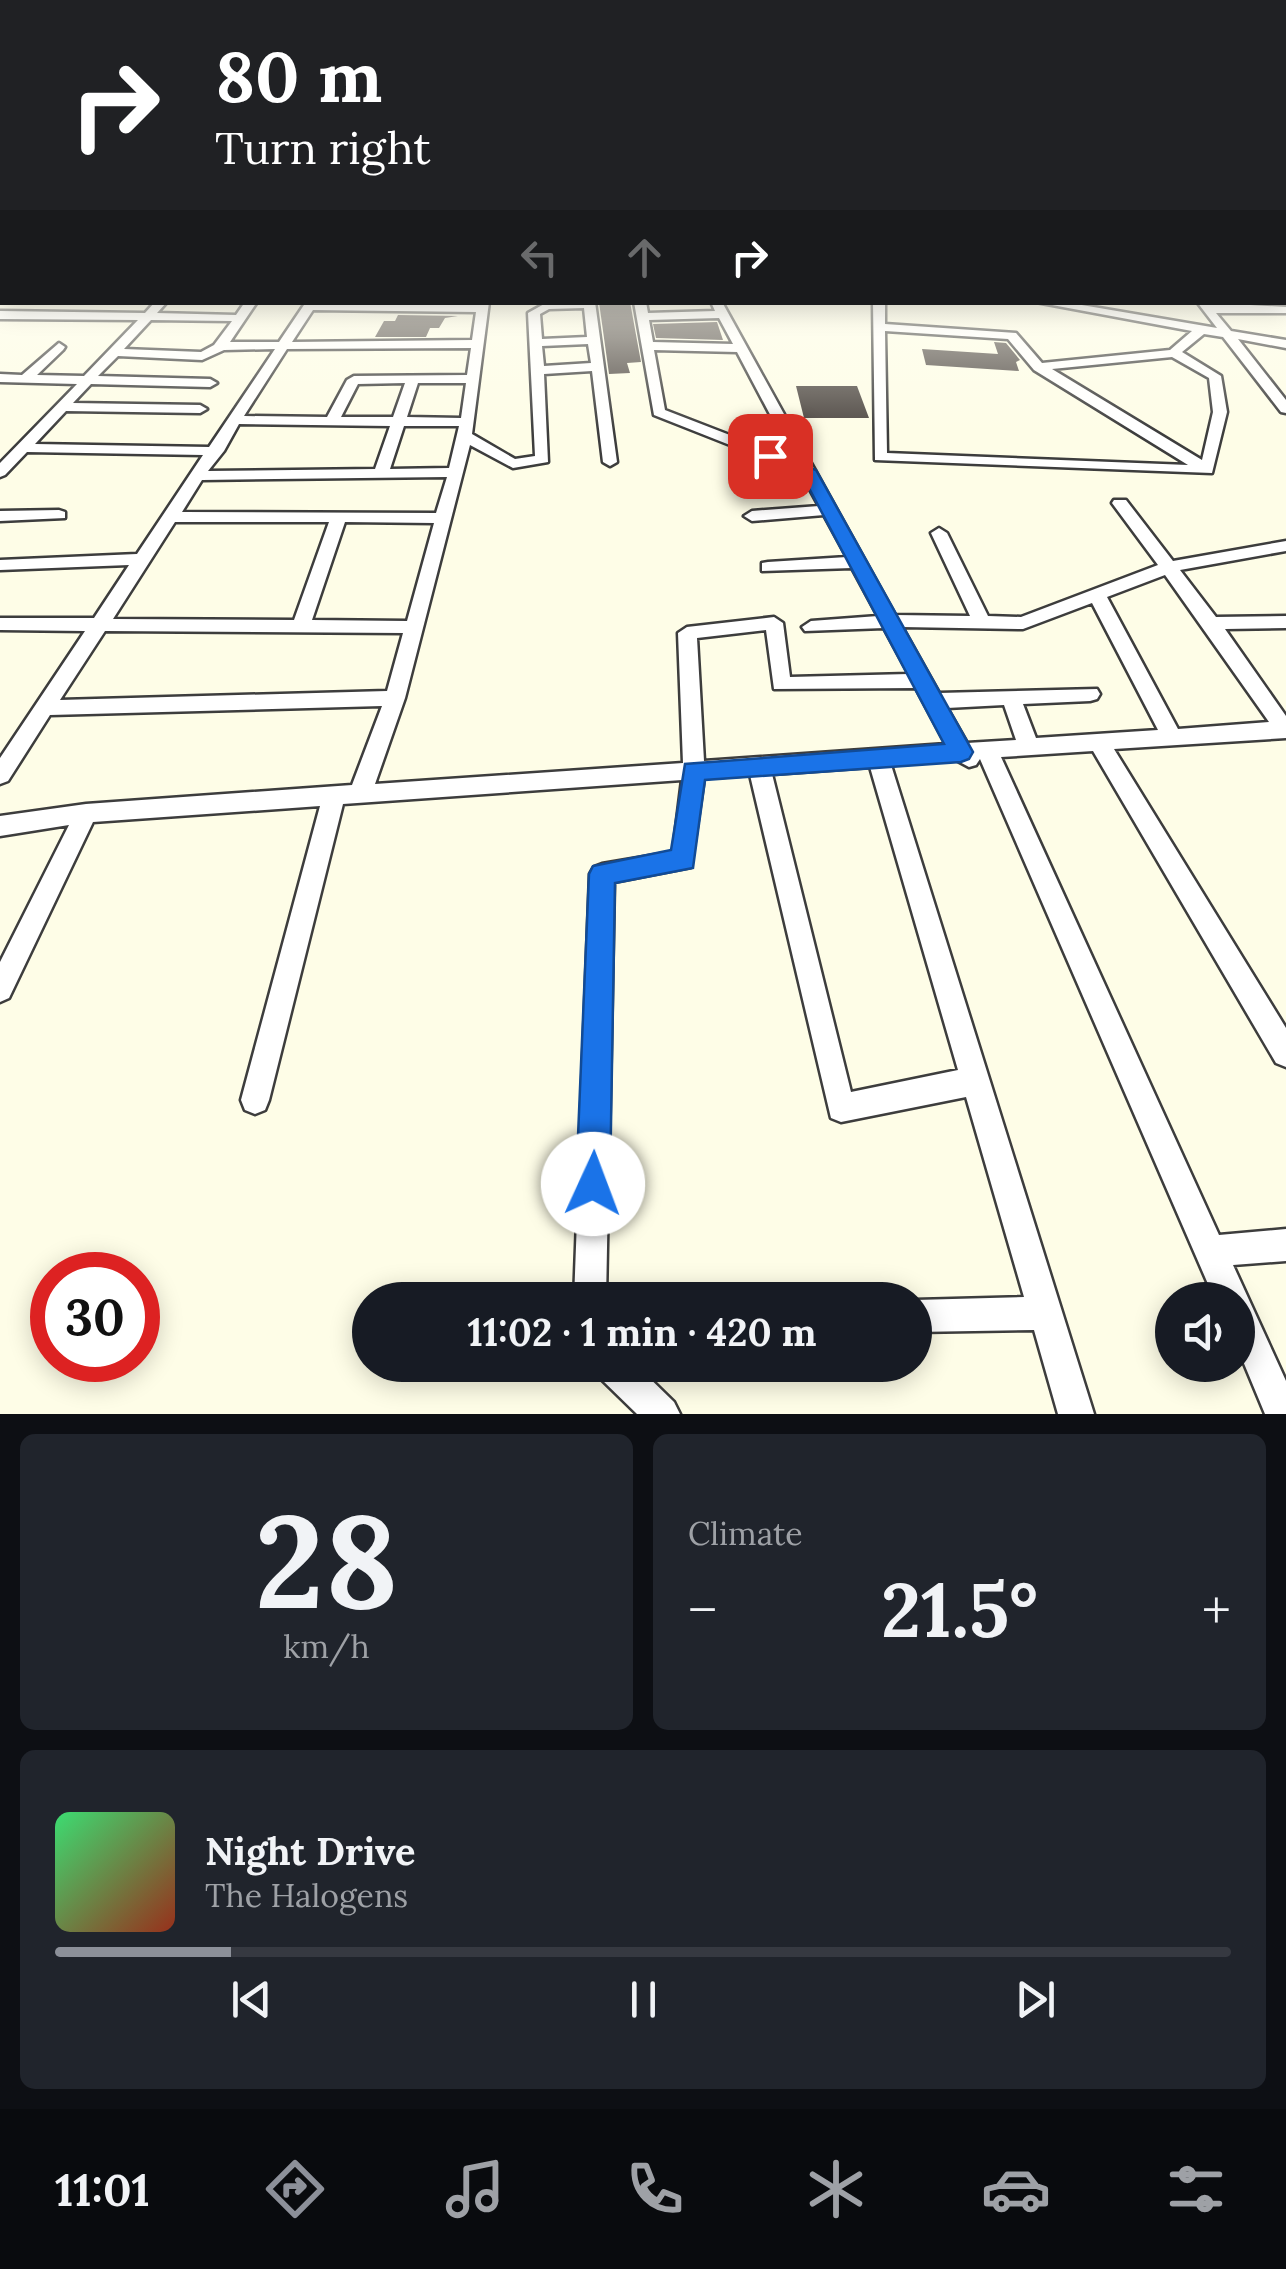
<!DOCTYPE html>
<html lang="en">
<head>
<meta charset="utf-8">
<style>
	body { margin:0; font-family:Lora,serif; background:#20242c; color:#f1f3f6; height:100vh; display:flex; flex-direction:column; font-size:38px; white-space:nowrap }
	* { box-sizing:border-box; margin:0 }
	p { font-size:32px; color:#9ea1a6 }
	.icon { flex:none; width:55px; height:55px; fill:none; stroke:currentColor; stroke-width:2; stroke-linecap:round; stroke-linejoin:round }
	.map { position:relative; height:1414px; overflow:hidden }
	.details { display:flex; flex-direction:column; gap:20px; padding:20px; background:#0d0f14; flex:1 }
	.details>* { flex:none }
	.banner { position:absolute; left:0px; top:0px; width:1288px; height:305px; box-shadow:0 5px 25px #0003; background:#202124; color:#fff; overflow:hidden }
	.controls { position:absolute; left:1155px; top:1282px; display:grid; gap:20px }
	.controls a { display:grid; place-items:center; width:100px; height:100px; border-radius:50%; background:#171b24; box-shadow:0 5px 25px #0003; font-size:50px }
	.speed { position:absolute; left:30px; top:1252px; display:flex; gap:20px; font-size:50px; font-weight:700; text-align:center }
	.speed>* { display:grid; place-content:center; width:130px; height:130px; border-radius:50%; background:#171b24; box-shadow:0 5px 25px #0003; line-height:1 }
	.speed .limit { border:15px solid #d22; background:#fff; color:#111 }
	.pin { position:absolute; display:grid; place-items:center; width:85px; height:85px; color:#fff; margin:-42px; border-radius:20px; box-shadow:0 5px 15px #0006 }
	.me { position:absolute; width:110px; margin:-55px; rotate:2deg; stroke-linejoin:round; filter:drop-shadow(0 0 8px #0008) }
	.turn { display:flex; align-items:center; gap:35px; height:210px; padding:0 50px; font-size:45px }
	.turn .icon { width:130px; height:130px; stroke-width:2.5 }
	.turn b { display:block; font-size:70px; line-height:85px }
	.lanes { display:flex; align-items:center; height:95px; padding:0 50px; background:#0003; justify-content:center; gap:50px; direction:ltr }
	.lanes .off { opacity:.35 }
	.big { font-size:75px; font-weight:700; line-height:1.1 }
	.details .tile { flex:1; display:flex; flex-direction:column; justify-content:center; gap:15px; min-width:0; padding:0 35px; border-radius:15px; background:#20242c }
	.details .dial { align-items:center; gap:0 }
	.dial b { font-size:130px; line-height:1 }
	.song { display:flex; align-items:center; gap:30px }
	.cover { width:120px; height:120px; border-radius:15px; background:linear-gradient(135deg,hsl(140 70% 55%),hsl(10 70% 35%)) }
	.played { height:10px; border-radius:5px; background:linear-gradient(90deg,#8c9099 15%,#363941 15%) }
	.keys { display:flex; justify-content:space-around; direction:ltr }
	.heat { display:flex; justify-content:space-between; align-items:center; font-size:55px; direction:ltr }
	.details .tiles { flex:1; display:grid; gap:20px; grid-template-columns:1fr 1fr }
	.tile:last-child { grid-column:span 2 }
	.trip { position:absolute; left:352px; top:1282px; width:580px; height:100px; border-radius:50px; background:#171b24; box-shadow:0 5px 25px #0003; font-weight:700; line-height:100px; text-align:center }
	.tab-bar { display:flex; height:160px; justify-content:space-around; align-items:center; background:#090b0e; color:#9ea1a6 }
	.tab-bar .icon { width:70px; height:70px }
	.tab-bar .current { color:#8c9099 }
	.tab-bar b { font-size:45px; color:#f1f3f6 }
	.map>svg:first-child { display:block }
</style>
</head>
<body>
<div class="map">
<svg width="1286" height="1414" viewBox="0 0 1286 1414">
	<rect width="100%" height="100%" fill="#fefde7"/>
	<path fill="#524c47" d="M599 302H630L641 362 627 363 630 373 609 374Z
		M398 315 458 316 445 318 439 328H430L426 337H375L384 321H395Z
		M717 322 723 340 656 338 653 324Z
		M994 342 1006 343 1020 360 1016 362 1019 371 926 365 922 349 998 354Z
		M796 386H857L869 418H804Z"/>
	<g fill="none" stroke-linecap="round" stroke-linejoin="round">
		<defs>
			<path id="minor" d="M0 235H2V241H0Z
				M1285 240H1286V246H1285Z
				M1285 261H1286V268H1285Z
				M155 302H167L157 313 236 315 245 302H257L230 342H279L306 302 477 305V302H489L472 434 515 459 535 456 528 313 546 303 595 302 617 462 610 466 603 462 592 371 544 374 548 462 513 468 470 445 405 698 375 784 683 763 678 633 687 627 774 617 783 623 790 677 909 674 884 628 805 631 802 627 811 621 878 616 852 568 762 571V563L768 562 847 557 824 515 752 521 744 516 752 511 819 506 801 473 654 415 634 302H646L648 313 715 311 711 302H722L895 615 970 616 931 533 939 528 947 533 988 616 1021 617 1158 565 1112 503 1114 500H1126L1173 561 1286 541V551L1180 570 1216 617 1286 616V628L1225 629 1286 716V738L1114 749 1286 1028V1067L1276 1063 1093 751 1001 757 1219 1235 1286 1229V1261L1233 1265 1286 1381V1414H1265L1238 1349V1300H1215L980 759 976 765 969 767 956 760 891 765 1094 1414H1058L1034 1330 915 1332V1300L1024 1297 966 1097 841 1122 831 1118 750 775 704 778 691 867 614 882 606 1300H574L590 874 594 867 602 864 673 852 682 780 343 804 269 1100 265 1110 255 1114 245 1110 241 1100 320 806 93 822 9 998 0 1002V962L69 825 0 836V816L86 804 352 785 382 706 50 715 8 781 0 784V758L85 631 0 630V618H94L129 565 0 570V560L137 554 203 455 27 452 5 475 0 477V463L77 384 0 382V374L22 375 59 343 65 347 63 350 37 375 84 376 138 320 0 319V311L145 313ZM584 308 587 337 542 339 540 314 549 309ZM313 310 476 312 472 340 292 342ZM719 318 733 344 653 342 649 320ZM151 320 232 321 214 345 201 352 124 349ZM588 344 591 363 544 366 542 346ZM471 348 467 375 354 376 347 380 327 417 244 416 287 349ZM275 349 209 447 35 444 66 411 200 413 207 409 200 405 73 403 91 384 210 387 217 383 210 379 98 376 118 356 202 360 224 350ZM654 350 737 352 794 460 665 410ZM405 383 393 417H341L358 384ZM418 383H466L461 418 407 417ZM239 424 390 426 375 469 208 471 224 451ZM404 426H459L449 468 390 469ZM447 477 436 513 182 512 202 480ZM175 522H329L294 620 113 619ZM345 522 434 523 407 621 312 620ZM1165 575 1269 722 1178 729 1107 597ZM1092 603 1158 730 1036 738 1023 704 1090 701 1097 699 1100 694 1097 689 939 693 902 627 1023 629ZM766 630 774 689 916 688 946 744 704 761 697 638ZM105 631 403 633 387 691 60 700ZM1004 705 1016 740 967 743 947 708ZM870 767 958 1070 851 1092 772 774Z
				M873 302H885V324L1016 333 1042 363 1170 350 1192 331 1036 302H1064L1217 328 1197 302 1286 307V313H1216L1231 331 1286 340V348L1238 339 1286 400V413L1281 412 1223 337 1204 334 1182 352 1221 376 1227 412 1212 473 875 460ZM885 331 1008 339 1034 370 1188 465 887 453ZM1172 357 1209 378 1213 412 1202 460 1052 369Z
				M59 510 65 512V518L0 521V511Z
				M594 1365H636L674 1402 680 1414H637L599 1377Z"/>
		</defs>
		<use href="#minor" stroke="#3d3d3d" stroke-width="5"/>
		<use href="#minor" fill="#fff" fill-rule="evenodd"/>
	</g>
	<linearGradient id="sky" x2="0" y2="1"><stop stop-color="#91c0ec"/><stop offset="0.54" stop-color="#fffef4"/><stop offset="1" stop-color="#fffef4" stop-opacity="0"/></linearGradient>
	<rect width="1286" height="431" fill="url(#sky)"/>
	<path fill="#1a73e8" stroke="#114b97" stroke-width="2.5" d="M770 450 816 470 973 752 969 759 961 762 705 780 693 868 615 883 610 1184 605 1196 593 1201 581 1196 576 1184 589 874 593 866 671 850 685 764 944 744 801 473 765 459 762 456Z"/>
</svg>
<div class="controls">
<a><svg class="icon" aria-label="sound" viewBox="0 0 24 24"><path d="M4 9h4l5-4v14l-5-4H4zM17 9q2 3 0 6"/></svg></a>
</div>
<div class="speed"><div class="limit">30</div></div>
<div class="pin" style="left:770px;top:456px;background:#d93025"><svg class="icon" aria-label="arrive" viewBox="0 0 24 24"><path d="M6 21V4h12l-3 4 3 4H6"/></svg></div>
<svg class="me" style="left:593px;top:1184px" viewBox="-20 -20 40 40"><circle r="19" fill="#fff"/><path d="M0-13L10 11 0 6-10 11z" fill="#1a73e8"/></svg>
<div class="trip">11:02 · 1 min · 420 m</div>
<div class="banner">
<div class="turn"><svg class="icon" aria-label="right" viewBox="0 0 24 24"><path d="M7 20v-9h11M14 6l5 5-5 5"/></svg><div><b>80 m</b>Turn right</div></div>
<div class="lanes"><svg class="icon off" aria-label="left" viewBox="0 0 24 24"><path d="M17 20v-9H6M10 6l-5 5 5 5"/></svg><svg class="icon off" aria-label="ahead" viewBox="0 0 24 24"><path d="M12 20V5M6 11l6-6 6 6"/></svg><svg class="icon" aria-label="right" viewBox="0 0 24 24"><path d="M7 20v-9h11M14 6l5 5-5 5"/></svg></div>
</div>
</div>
<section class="details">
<div class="tiles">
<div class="tile dial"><b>28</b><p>km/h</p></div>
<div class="tile"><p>Climate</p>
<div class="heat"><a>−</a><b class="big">21.5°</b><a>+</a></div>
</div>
<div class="tile">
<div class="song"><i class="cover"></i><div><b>Night Drive</b><p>The Halogens</p></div></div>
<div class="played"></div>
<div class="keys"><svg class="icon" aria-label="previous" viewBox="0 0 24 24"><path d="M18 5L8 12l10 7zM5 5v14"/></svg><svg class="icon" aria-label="pause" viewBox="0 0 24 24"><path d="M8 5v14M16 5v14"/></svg><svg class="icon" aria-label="next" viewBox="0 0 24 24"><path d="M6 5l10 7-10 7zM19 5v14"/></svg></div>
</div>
</div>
</section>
<nav class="tab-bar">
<b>11:01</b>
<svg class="icon current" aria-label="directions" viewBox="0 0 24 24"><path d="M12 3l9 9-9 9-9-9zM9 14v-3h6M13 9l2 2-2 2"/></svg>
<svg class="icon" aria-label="music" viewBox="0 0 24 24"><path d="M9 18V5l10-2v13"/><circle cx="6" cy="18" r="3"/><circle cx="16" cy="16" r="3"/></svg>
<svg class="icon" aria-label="phone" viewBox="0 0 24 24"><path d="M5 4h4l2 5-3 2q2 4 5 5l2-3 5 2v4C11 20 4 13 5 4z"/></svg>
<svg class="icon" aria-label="climate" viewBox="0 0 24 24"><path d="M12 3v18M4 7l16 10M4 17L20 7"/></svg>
<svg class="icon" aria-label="car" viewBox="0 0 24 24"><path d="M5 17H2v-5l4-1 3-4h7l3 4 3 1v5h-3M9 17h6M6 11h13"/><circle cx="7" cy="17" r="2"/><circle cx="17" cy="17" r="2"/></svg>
<svg class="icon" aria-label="filters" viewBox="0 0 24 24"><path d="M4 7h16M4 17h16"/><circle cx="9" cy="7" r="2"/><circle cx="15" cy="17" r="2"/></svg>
</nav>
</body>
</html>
